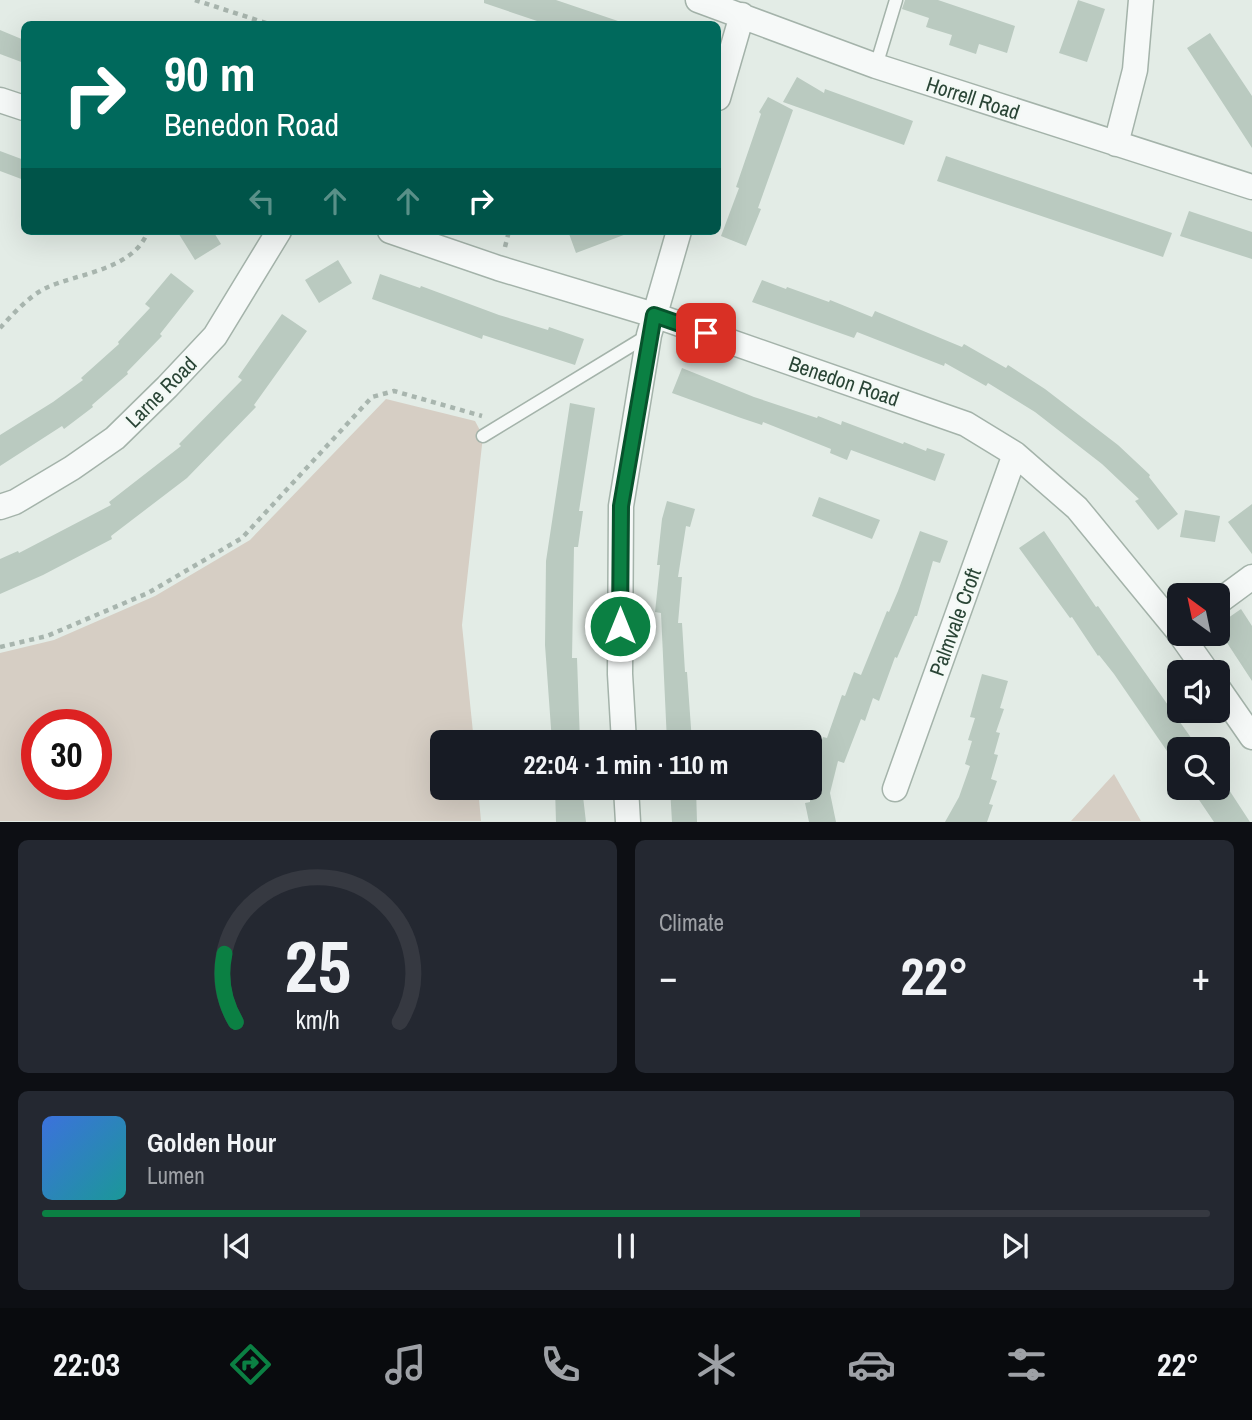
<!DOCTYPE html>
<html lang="en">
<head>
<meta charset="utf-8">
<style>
	body { margin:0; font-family:"Archivo Narrow",sans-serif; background:#242831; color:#f1f3f6; height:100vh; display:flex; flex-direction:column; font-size:26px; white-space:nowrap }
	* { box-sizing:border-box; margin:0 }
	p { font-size:23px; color:#9ea1a6 }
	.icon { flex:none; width:38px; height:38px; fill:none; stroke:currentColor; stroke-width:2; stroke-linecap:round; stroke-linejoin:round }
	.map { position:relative; height:822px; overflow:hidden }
	.drawer { display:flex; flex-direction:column; gap:18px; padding:18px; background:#0d0f14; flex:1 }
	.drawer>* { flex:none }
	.top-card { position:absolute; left:21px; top:21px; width:700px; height:214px; border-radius:10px; box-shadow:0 7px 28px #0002; background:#00695c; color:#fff; overflow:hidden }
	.needle { width:46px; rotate:327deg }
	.controls { position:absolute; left:1167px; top:583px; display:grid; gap:14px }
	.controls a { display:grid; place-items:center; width:63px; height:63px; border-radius:10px; background:#171b24; box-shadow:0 7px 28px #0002; font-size:35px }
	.speed { position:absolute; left:21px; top:709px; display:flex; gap:14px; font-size:35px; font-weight:700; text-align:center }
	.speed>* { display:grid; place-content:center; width:91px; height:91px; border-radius:50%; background:#171b24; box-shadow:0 7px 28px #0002; line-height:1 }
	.speed .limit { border:10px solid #d22; background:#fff; color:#111 }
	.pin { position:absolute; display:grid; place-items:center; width:60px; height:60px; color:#fff; margin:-30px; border-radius:14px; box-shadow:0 4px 10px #0006 }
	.me { position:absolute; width:77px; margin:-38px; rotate:0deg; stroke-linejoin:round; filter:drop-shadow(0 0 5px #0008) }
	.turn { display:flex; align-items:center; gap:24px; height:147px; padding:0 28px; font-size:32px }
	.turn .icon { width:91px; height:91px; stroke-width:2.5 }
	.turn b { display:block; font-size:49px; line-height:60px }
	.lanes { display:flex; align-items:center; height:66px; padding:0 28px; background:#0003; justify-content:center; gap:35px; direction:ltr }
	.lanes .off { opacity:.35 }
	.big { font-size:52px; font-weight:700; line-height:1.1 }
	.drawer .widget { flex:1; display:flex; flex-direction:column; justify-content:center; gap:10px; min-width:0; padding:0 24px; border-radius:10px; background:#242831 }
	.drawer .dial { align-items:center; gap:0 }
	.dial svg { height:182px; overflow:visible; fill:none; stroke:#363941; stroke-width:7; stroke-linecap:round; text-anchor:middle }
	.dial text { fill:#f1f3f6; stroke:none }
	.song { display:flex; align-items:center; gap:21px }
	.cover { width:84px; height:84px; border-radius:10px; background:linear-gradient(135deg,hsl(220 70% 55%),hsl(180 70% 35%)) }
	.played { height:7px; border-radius:4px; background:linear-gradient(90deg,#0b8043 70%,#363941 70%) }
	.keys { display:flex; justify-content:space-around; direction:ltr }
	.heat { display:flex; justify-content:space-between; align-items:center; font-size:38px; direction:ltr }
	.drawer .tiles { flex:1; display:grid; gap:18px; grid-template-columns:1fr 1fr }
	.widget:last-child { grid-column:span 2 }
	.trip { position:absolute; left:430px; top:730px; width:392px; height:70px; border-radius:10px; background:#171b24; box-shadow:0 7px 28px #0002; font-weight:700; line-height:70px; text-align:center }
	.menu { display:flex; height:112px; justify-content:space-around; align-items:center; background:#090b0e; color:#9ea1a6 }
	.menu .icon { width:49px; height:49px }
	.menu .active { color:#0b8043 }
	.menu b { font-size:32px; color:#f1f3f6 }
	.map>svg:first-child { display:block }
</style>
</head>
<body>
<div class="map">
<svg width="1252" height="822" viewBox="0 0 1252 822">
	<rect width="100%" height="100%" fill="#e3ece6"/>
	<path fill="#d6cec4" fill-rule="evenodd" d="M386 399 475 421 483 436 462 625 474 742H443V788H478L481 821H0V653L54 640 155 596 250 540ZM37 724H96V784H37Z
		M1114 774 1141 821H1071Z"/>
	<path fill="#bacac0" d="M484 0H556L618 21V24H546L484 3Z
		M905 0H938L1015 26 1007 53 979 44 976 54 949 45 952 35 926 27 929 18 902 9Z
		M1078 0 1105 9 1087 62 1059 53Z
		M0 30 24 40V63L0 54Z
		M1210 33 1252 96V148L1187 48Z
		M797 77 824 93 825 89 913 121 904 145 783 102Z
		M768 97 793 110 758 208 761 209 746 246 721 236 739 188 736 187 761 114 759 112Z
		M0 151 24 160V180L0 171Z
		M946 156 1172 233 1163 257 937 181Z
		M1189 211 1252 232V259L1180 236Z
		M177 231H213L221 244 195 260Z
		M568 231H629V233L576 253Z
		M338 260 352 283 319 303 305 280Z
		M171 273 194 291 160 334 162 336 127 372 128 374 92 405 93 407 64 429 62 426 0 466V435L53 402 83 380 81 378 119 344 118 342 150 308 145 304Z
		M380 274 420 288 421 286 499 315 548 330 549 327 584 339 575 365 483 335 482 339 372 299Z
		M762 280 786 289 787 287 829 302 830 300 872 317 875 311 962 347 964 344 1006 368 1008 365 1045 389 1118 445 1150 475 1149 477 1178 514 1158 530 1135 501 1139 499 1102 464 1035 412 988 383 986 386 945 363 944 366 857 332 854 338 752 302Z
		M282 314 307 331 254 405 256 407 187 478 111 536 112 539 43 575 0 594V559L18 551 19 553 111 505 109 502 181 446 179 444 242 380 238 377Z
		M682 368 754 397 817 418 818 416 841 425 842 421 903 444 904 442 926 451 927 448 945 454 935 481 851 450 847 460 830 453 831 449 763 422 762 425 741 418 672 393Z
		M570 403 595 408 579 511H583L578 547H574L572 658H577L580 742H552L545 645 546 561Z
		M819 497 880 520 872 539 812 516Z
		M667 501 695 509 690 527 686 526 678 577H682L678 623H682L685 672H687L692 742H667L661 613 655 612 660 565H657L662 519Z
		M1252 504V554L1228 522Z
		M1185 510 1220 516 1215 542 1180 537Z
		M920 531 948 541 940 563 933 561 917 616H915L897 658 895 657 879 701 873 698 865 721 861 719 844 763 838 761 830 793 836 822H809L805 803 810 802V771L823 737 827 738 842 695 845 696 854 672 861 675 887 611 889 612 898 591Z
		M1044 531 1096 607 1098 606 1199 749H1180V770L1114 674 1099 655 1098 656 1072 617 1070 618 1019 548Z
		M1241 609 1252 626V681L1218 629V625Z
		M982 674 1008 681 1000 708 1004 709 996 732 1000 733 994 754 998 755 991 779 997 781 989 804 993 805 987 822H945L959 797 970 766 965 764 972 741 968 740 975 718 970 717Z
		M1218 773 1250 822H1214L1191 788H1218Z
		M555 788H582L586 822H556Z
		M670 788H696L697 822H672Z"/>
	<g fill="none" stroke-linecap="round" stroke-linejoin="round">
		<defs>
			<path id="lane" d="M876 66 896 0
				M483 436 647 336"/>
			<path id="street" d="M698 0 876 66 1252 187
				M718 98 742 15
				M0 100 24 108
				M1116 144 1135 70 1141 0
				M390 231 498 268 654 315 966 424 1015 454 1077 508 1178 631 1207 672
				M0 507 15 502 72 468 115 438 167 387 215 336 279 231
				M1218 602 1252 577
				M1218 688 1252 737
				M624 742 620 674 621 506 649 335 679 231
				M626 788 628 822
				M895 789 1015 454"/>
		</defs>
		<use href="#lane" stroke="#a4b3aa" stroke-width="15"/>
		<use href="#street" stroke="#a4b3aa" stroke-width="27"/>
		<path stroke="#a8b5ae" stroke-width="4.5" stroke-dasharray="5 5" stroke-linecap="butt" d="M195 0 269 24
			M505 247 509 231
			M0 328C13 314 29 296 46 288 78 273 134 270 148 231
			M0 647 47 636 148 593 242 538 372 397 394 391 482 416"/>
		<use href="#lane" stroke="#f6f9f8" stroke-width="12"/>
		<use href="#street" stroke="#f6f9f8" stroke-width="24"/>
	</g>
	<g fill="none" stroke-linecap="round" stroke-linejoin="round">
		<defs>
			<path id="route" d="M620 626 621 506 654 315 706 333"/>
		</defs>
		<use href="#route" stroke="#07532c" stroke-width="18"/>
		<use href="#route" stroke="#0b8043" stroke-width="12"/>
	</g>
	<g text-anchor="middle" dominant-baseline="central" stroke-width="5" stroke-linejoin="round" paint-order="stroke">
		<g font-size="21" fill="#2a4536" stroke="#f3f9f5">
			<text transform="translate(973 98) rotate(18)">Horrell Road</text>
			<text transform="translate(844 381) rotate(19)">Benedon Road</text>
			<text transform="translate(161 392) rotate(-45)">Larne Road</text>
			<text transform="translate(955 622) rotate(-70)">Palmvale Croft</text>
		</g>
	</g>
</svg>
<div class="controls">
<a><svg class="needle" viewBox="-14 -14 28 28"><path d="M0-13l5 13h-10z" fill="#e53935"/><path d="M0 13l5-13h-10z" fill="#9ea1a6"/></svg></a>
<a><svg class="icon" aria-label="sound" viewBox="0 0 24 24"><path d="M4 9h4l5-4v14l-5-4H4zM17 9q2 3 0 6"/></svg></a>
<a><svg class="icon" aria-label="search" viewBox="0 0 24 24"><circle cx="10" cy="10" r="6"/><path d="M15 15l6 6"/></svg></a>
</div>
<div class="speed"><div class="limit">30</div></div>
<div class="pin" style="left:706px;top:333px;background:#d93025"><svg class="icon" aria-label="arrive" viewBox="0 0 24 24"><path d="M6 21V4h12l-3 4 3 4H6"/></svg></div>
<svg class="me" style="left:620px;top:626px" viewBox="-20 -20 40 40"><circle r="17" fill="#0b8043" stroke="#fff" stroke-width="3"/><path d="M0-11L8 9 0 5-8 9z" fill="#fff"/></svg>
<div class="trip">22:04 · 1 min · 110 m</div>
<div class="top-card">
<div class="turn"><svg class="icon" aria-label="right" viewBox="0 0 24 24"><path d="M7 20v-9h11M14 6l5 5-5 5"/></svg><div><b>90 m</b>Benedon Road</div></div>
<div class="lanes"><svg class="icon off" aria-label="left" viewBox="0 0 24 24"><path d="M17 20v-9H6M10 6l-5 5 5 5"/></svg><svg class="icon off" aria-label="ahead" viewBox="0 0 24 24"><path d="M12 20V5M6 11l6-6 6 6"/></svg><svg class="icon off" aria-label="ahead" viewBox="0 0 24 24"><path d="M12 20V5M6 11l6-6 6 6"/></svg><svg class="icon" aria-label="right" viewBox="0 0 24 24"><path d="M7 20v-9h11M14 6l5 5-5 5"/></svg></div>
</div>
</div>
<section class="drawer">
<div class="tiles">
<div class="widget dial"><svg viewBox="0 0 100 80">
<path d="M14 69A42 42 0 1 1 86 69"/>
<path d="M14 69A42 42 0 0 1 9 39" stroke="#0b8043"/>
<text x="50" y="56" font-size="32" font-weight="700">25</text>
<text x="50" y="72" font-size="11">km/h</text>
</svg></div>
<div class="widget"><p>Climate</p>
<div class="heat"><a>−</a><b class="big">22°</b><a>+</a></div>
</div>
<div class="widget">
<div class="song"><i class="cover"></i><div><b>Golden Hour</b><p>Lumen</p></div></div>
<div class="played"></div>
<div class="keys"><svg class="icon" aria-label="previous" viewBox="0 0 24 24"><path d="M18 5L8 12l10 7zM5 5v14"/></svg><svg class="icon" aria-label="pause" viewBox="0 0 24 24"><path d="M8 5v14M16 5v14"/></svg><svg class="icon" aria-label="next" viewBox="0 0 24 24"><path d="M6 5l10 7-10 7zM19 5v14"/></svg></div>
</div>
</div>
</section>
<nav class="menu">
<b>22:03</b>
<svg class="icon active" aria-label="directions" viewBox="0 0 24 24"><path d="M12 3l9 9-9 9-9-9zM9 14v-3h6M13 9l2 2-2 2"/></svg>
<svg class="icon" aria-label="music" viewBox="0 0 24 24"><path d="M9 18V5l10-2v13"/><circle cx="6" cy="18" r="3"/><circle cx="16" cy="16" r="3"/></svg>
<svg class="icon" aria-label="phone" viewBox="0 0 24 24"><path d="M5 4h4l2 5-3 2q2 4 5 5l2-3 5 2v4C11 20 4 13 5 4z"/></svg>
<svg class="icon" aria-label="climate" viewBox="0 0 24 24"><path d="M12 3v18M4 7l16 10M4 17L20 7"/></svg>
<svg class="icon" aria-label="car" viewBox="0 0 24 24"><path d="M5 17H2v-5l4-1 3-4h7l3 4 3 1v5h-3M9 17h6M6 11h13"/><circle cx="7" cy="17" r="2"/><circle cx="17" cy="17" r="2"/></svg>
<svg class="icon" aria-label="filters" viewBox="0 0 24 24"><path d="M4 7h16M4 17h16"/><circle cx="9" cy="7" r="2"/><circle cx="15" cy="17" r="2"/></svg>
<b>22°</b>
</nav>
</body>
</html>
